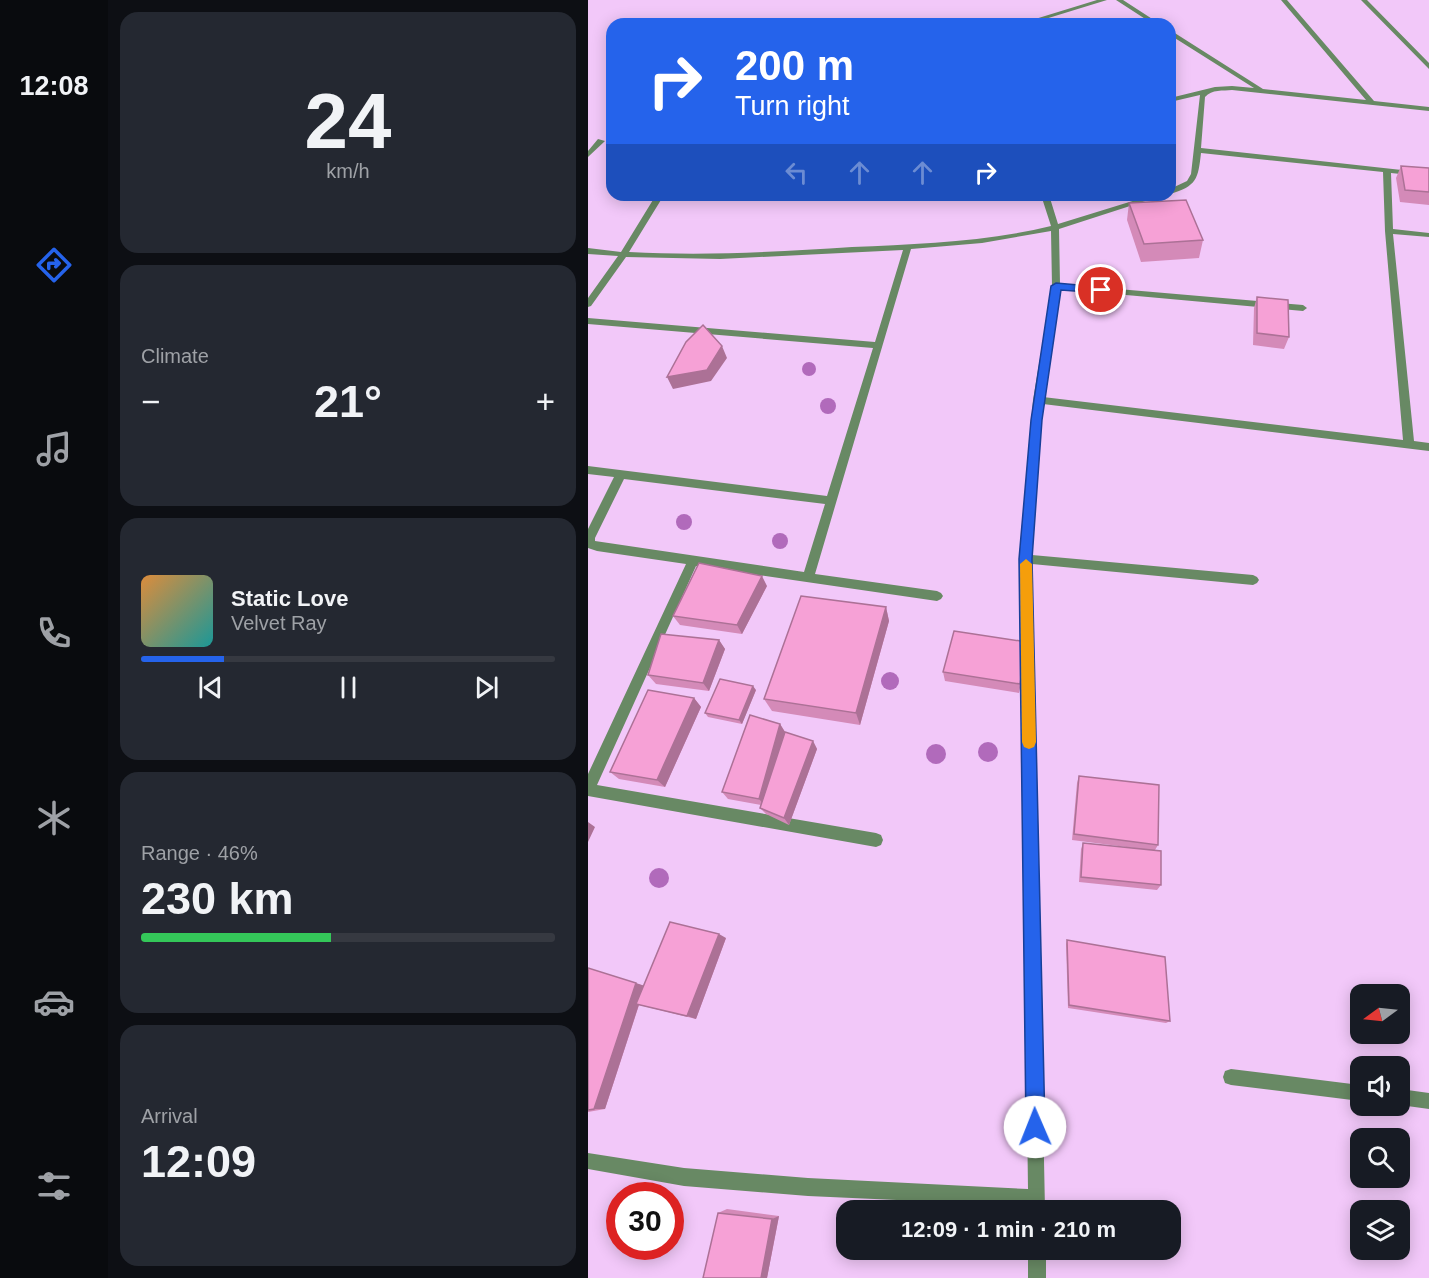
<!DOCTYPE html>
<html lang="en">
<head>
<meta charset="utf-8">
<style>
	body { margin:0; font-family:Helvetica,sans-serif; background:#242831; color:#f1f3f6; height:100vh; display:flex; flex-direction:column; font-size:22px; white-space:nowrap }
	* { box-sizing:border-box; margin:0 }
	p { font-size:20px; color:#9ea1a6 }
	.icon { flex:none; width:33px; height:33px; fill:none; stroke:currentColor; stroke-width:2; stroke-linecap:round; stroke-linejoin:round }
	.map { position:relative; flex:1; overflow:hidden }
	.panel { display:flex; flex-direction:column; gap:12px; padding:12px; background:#0d0f14; width:480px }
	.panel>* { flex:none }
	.guide { position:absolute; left:18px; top:18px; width:570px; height:183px; border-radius:18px; box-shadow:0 3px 15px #0003; background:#2563eb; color:#fff; overflow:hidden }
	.needle { width:39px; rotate:255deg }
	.buttons { position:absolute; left:762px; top:984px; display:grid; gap:12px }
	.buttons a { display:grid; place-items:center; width:60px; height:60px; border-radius:12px; background:#171b24; box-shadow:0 3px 15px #0003; font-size:30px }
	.speed { position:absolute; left:18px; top:1182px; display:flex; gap:12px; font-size:30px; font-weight:700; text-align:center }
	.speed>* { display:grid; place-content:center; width:78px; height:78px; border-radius:50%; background:#171b24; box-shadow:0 3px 15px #0003; line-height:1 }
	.speed .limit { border:9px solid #d22; background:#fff; color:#111 }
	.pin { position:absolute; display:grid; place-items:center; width:51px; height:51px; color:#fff; margin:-26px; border:3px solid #fff; border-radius:50%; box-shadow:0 2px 6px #0007 }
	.me { position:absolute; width:66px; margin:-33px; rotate:359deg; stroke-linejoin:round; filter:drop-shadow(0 0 4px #0008) }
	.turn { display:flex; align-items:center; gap:21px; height:126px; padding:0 30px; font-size:27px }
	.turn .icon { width:78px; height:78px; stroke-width:2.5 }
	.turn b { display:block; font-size:42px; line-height:51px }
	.lanes { display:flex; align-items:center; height:57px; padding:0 30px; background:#0003; justify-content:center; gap:30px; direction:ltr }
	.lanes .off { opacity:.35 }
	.big { font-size:45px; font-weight:700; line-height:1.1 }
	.panel .card { flex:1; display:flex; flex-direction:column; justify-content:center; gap:9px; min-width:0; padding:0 21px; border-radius:18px; background:#242831 }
	.panel .dial { align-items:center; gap:0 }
	.dial b { font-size:78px; line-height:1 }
	.song { display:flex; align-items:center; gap:18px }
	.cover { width:72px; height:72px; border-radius:9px; background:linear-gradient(135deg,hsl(30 70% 55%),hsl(180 70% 35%)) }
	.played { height:6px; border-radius:3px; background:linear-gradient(90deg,#2563eb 20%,#363941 20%) }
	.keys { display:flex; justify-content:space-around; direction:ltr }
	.heat { display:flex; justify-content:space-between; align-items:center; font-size:33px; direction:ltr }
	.charge { height:9px; border-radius:4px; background:linear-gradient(90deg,#34c759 46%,#363941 0) }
	.trip { position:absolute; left:248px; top:1200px; width:345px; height:60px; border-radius:18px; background:#171b24; box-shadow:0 3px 15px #0003; font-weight:700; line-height:60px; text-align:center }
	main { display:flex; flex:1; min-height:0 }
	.dock { display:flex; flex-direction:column; width:108px; justify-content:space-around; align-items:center; background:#090b0e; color:#9ea1a6 }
	.dock .icon { width:42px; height:42px }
	.dock .active { color:#2563eb }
	.dock b { font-size:27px; color:#f1f3f6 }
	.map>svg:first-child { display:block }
</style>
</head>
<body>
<main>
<nav class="dock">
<b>12:08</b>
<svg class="icon active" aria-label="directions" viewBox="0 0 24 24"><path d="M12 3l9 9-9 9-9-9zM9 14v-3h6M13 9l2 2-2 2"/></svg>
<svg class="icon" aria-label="music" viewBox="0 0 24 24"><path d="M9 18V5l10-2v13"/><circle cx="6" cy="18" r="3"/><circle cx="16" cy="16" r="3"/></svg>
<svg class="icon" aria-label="phone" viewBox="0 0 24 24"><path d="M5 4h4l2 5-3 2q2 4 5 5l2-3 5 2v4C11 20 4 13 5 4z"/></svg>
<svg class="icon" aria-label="climate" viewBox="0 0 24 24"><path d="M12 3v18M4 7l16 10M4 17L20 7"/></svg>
<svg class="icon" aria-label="car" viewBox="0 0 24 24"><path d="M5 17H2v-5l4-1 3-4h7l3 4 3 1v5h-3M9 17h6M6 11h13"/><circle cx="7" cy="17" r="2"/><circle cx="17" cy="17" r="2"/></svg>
<svg class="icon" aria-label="filters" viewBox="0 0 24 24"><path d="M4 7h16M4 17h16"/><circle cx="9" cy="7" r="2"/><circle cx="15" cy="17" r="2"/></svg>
</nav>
<section class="panel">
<div class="card dial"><b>24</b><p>km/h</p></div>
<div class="card"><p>Climate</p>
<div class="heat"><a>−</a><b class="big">21°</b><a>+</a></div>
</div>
<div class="card">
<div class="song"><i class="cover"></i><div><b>Static Love</b><p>Velvet Ray</p></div></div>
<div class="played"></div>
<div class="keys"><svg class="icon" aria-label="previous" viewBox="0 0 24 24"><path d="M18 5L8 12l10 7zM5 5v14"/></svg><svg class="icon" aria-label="pause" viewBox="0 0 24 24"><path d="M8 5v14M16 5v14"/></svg><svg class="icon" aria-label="next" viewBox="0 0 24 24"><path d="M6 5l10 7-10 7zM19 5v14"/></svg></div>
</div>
<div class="card"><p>Range · 46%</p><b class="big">230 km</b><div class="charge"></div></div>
<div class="card"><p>Arrival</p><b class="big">12:09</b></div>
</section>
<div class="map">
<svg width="841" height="1278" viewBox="0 0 841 1278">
	<rect width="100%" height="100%" fill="#f2c8f9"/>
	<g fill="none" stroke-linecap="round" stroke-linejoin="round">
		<path fill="#688964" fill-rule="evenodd" d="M509 0H519L441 24H431Z
			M528 0H535L572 24H565Z
			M693 0H699L786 101 841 107V111L644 90C635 91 624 89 617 97L613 148 841 173V177L803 173 805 229 841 233V237L805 234 826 441 841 443V451L455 404 444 555 665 575 669 577 671 580 669 583 665 585 444 564 457 1210H441L440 1206 220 1196 96 1186 0 1169V1153L96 1168 220 1178 440 1189 432 559 445 400 464 286 463 231 394 243 323 249 227 574 349 591 353 593 355 596 353 599 349 601 108 566 9 785 288 833 293 835 295 840 293 845 288 847 0 796V774L98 564 9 551 0 548V529L26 477 0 474V466L239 496 285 348 0 324V318L287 342 315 250 132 259 38 257 3 306 0 307V298L30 256 0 254V248L33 252 68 195H76L41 252C116 256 190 252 264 247 330 244 398 242 463 226L453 195H461L470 224 564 195H576L471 229 472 284 715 305 719 308 715 311 472 289 455 397 815 440 797 231 795 172 613 153C610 179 609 186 582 194V189L599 181 603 174 612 95 582 102V98L627 87 644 86 666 88 582 35V30L675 89 778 100ZM36 479 237 504 216 572 7 541V538Z
			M773 0H779L841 63V69Z
			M10 139 17 141 0 157V151Z
			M643 1069 772 1085V1101L643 1085 637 1083 635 1077 637 1071Z
			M812 1089 841 1093V1109L812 1105Z
			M440 1250H458V1278H440Z"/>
	</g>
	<g fill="#b16abb">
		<circle cx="221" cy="369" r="7"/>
		<circle cx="240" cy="406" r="8"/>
		<circle cx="96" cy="522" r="8"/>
		<circle cx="192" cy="541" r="8"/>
		<circle cx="302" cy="681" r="9"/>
		<circle cx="400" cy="752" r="10"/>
		<circle cx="348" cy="754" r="10"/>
		<circle cx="71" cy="878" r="10"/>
	</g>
	<path fill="#d48ab8" d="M813 166 841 168V205L812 202 808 178Z
		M541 203 615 240 611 258 553 262 539 220Z
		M669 297 701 337 696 349 665 345 666 308Z
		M179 586 154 634 92 625 85 616Z
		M298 607 301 621 272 725 184 711 176 699Z
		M131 640 137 649 121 691 68 684 60 675Z
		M439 642V651L431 693 357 681 355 672Z
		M168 690 154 724 120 717 117 713Z
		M106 698 113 707 77 787 31 779 22 772Z
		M192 724 197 732 225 741 229 749 201 825 178 814 172 808 173 805 140 799 134 792Z
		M491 776 570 845 567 850 573 885 569 890 491 882 493 849 495 843 554 849 484 840 489 783Z
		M138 938 108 1019 51 1005 17 1109 0 1112V968L56 986Z
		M479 940 582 1021 578 1023 480 1008 478 944Z
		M139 1209 191 1216 179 1278H115L130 1213Z"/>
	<path fill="#ac7196" d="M134 346 139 358 123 381 85 389 79 377Z
		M174 576 179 586 154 634 149 625Z
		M298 607 301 621 272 725 268 713Z
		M131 640 137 649 121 691 115 683Z
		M439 642V651L431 693 432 684Z
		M165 686 168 690 154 724 151 720Z
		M106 698 113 707 77 787 69 780Z
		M192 724 197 732 177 806 171 799Z
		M225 741 229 749 201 825 196 818Z
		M0 822 7 827 0 842Z
		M131 934 138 938 108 1019 99 1016Z
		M48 983 57 986 17 1109H6Z
		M191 1216 179 1278H173L184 1219Z"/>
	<path fill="#f6a1d6" stroke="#ac7196" stroke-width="1.5" d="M813 166 841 168V192L817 190Z
		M598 200 615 240 556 244 541 203Z
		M669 297 700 300 701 337 669 333Z
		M115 325 134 346 119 370 79 377 98 342Z
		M111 563 174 576 149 625 85 616Z
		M213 596 298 607 268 713 176 699Z
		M366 631 439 642 432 684 355 672Z
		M73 634 131 640 115 683 60 675Z
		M132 679 165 686 151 720 117 713Z
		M60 690 106 698 69 780 22 772Z
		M162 715 192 724 171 799 134 792Z
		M197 732 225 741 196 818 172 808Z
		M491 776 571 785 570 845 486 834Z
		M495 843 573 851V885L493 877Z
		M82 922 131 934 99 1016 48 1004Z
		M479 940 577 957 582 1021 481 1005Z
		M0 968 48 983 6 1109 0 1110Z
		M130 1213 184 1219 173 1278H115Z"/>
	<path fill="#2563eb" stroke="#184099" stroke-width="1.5" d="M468 283 513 287 518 290 513 293 473 290 454 420 444 559 457 1127 454 1133 447 1136 441 1133 438 1127 431 559 443 420 463 286Z"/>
	<path fill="#f59e0b" d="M438 559 444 564 448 742 446 747 441 749 436 747 434 742 432 564Z"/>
</svg>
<div class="buttons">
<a><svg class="needle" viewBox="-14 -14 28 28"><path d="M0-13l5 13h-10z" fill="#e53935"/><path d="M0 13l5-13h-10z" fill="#9ea1a6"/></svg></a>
<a><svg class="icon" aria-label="sound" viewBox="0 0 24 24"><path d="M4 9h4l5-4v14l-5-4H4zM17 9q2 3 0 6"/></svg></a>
<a><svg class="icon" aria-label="search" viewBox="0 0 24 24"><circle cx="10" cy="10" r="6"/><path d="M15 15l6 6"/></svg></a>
<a><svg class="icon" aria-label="layers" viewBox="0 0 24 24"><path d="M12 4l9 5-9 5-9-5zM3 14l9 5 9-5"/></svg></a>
</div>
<div class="speed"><div class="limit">30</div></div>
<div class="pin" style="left:513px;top:290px;background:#d93025"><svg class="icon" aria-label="arrive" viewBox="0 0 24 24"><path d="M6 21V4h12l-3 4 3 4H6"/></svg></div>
<svg class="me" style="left:447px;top:1127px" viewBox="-20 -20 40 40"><circle r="19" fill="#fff"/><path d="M0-13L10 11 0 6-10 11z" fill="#2563eb"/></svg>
<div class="trip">12:09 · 1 min · 210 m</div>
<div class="guide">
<div class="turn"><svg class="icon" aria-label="right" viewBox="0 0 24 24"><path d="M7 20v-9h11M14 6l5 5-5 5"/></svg><div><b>200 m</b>Turn right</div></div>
<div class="lanes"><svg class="icon off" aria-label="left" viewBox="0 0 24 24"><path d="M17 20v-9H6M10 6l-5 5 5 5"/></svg><svg class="icon off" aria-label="ahead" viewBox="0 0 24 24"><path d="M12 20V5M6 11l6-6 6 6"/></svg><svg class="icon off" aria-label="ahead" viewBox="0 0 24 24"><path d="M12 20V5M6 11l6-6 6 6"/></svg><svg class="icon" aria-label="right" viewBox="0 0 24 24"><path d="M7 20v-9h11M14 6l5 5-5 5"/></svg></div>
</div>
</div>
</main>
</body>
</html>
